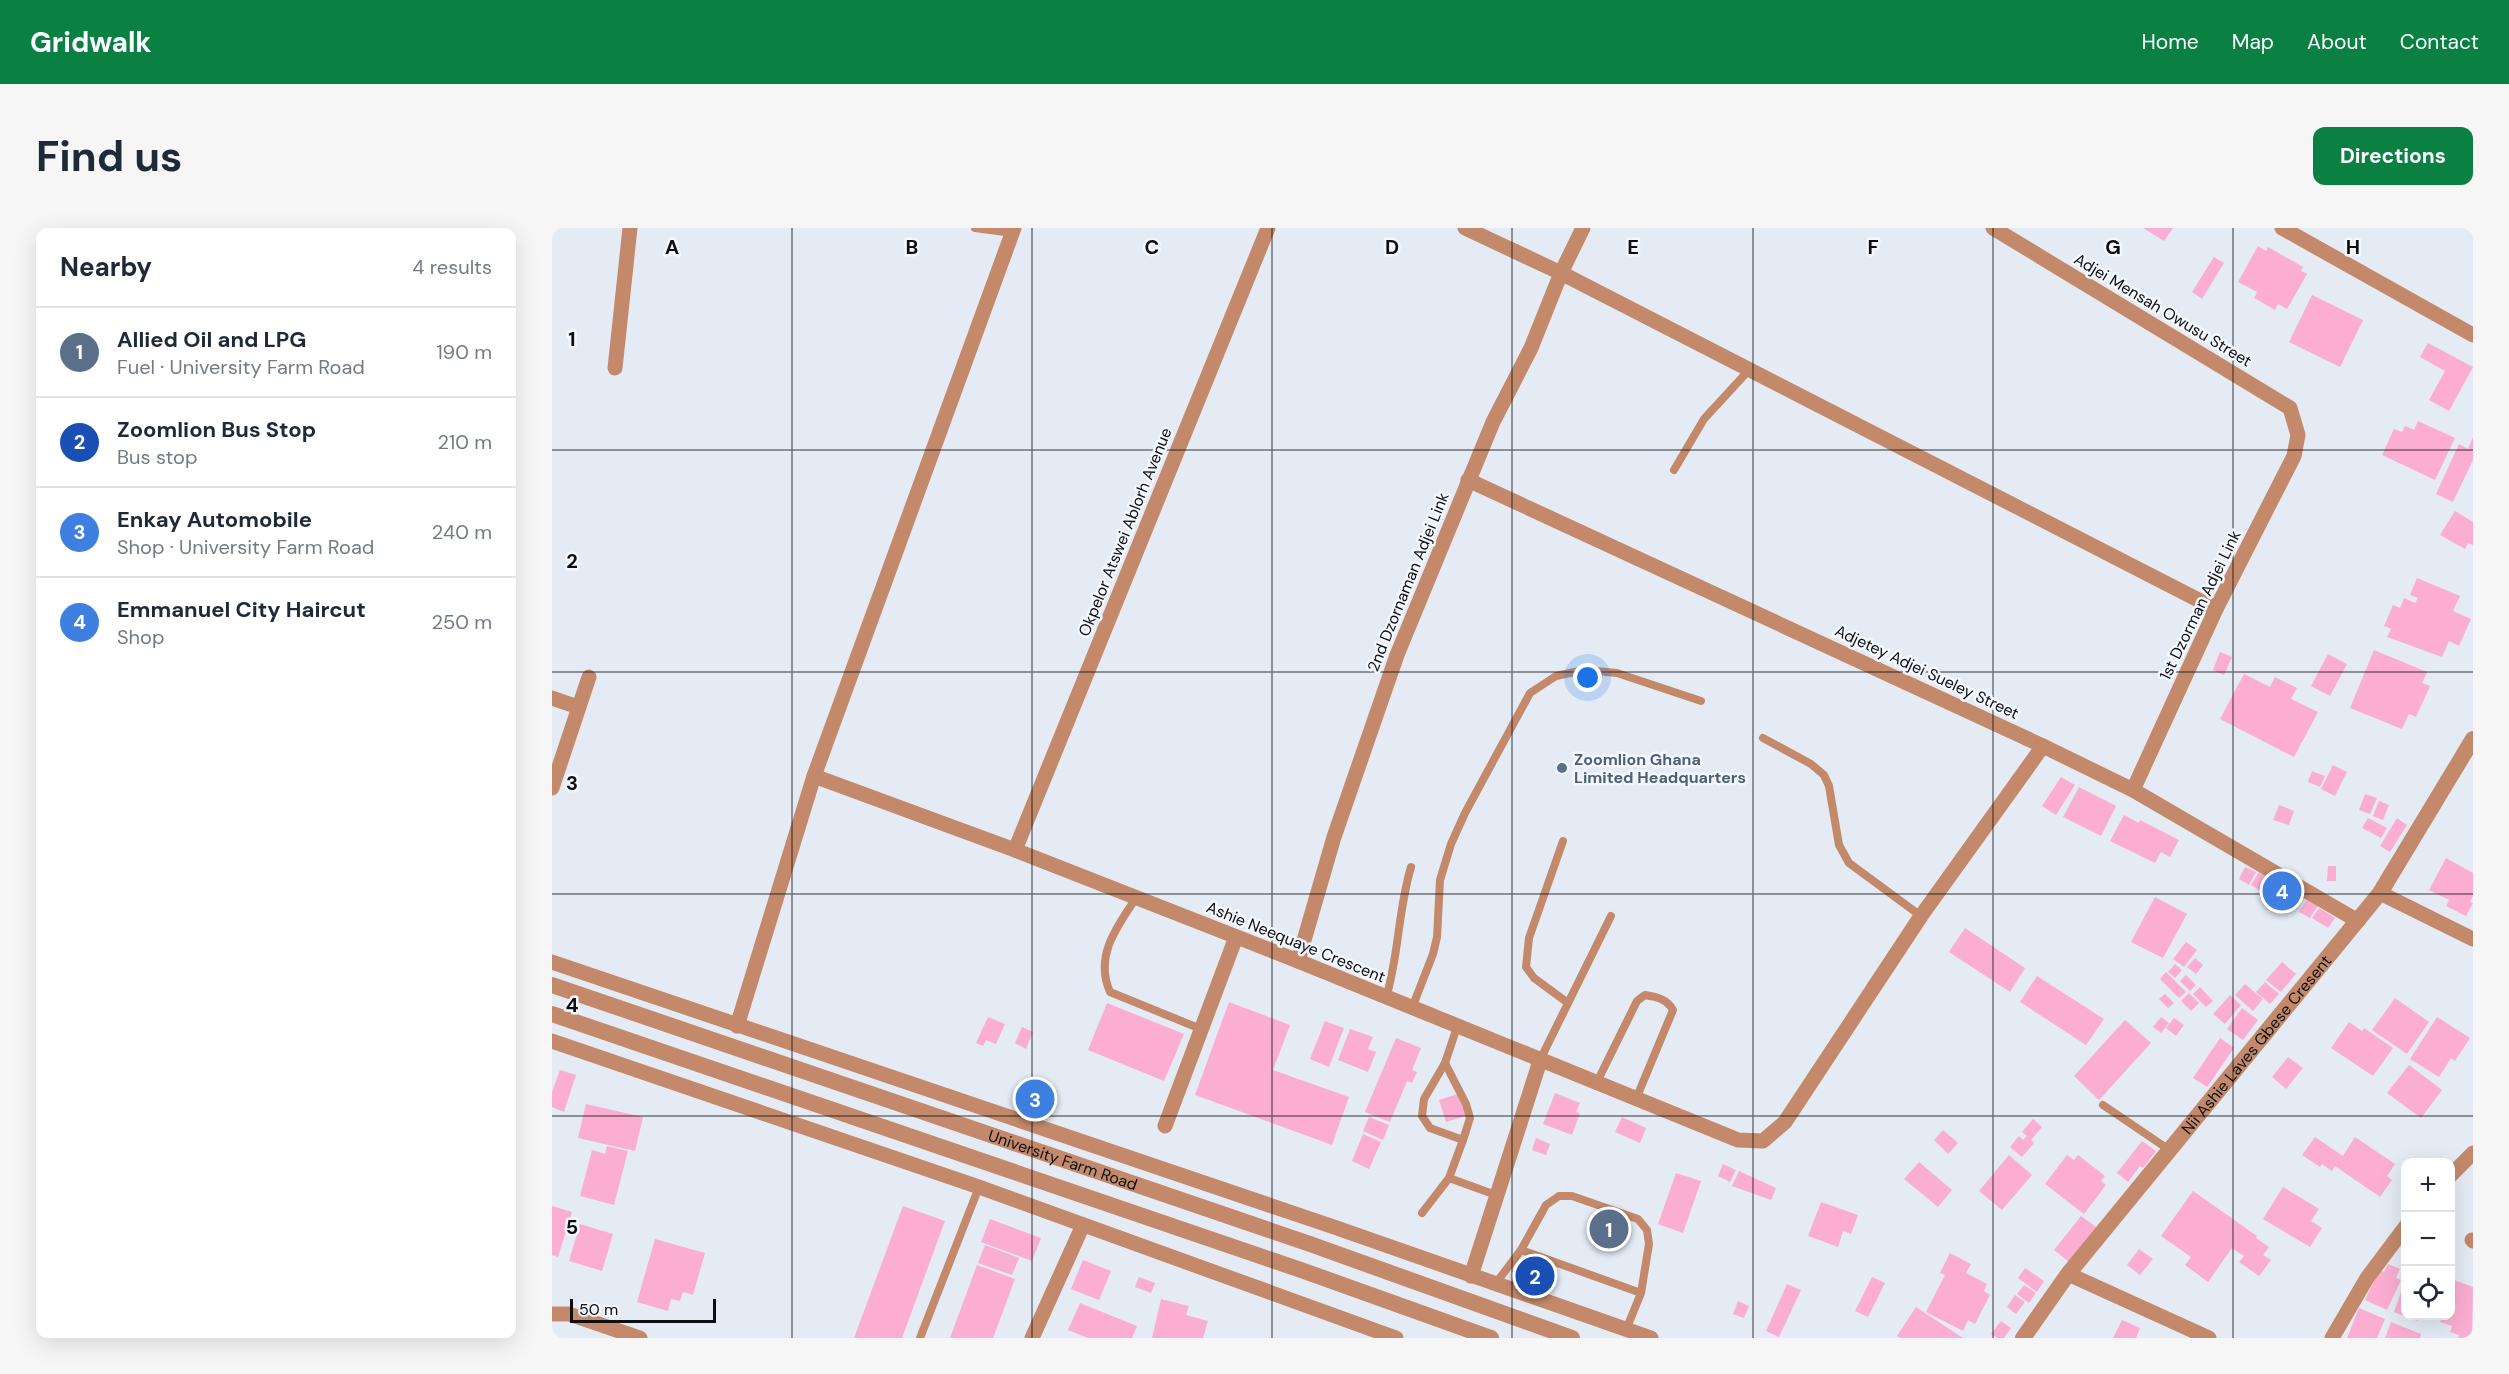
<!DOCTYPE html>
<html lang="en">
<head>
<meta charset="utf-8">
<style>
  :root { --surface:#fff; --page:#f6f6f7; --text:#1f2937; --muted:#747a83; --line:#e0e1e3; --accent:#0b8043 }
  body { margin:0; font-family:"DM Sans",sans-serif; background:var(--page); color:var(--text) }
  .controls { position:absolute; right:18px; bottom:18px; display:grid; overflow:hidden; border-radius:12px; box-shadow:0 6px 24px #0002 }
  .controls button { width:54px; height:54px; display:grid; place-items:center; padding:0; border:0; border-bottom:2px solid var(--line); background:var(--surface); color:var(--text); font:30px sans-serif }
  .scale { position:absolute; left:18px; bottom:15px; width:146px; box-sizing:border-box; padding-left:6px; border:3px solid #0c0e11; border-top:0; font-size:16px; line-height:21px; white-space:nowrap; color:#0c0e11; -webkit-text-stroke:4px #f4f8fe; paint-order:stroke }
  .you { position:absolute; left:1036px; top:450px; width:21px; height:21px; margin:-15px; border:4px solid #fff; border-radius:50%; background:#1a73e8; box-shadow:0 0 0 9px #1a73e833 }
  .badge { display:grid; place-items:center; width:39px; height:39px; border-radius:50%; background:var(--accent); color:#fff; font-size:20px; font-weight:700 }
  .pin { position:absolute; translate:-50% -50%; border:3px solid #fff; box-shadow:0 2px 6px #0006 }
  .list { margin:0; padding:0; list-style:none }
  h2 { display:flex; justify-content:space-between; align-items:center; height:78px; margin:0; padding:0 24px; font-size:26px }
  h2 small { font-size:20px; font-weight:400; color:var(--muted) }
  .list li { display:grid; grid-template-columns:39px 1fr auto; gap:18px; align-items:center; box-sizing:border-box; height:90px; padding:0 24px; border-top:2px solid var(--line) }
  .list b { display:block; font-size:22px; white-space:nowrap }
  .list p { margin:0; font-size:20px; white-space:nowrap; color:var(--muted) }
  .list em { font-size:20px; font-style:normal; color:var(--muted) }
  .icon { flex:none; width:33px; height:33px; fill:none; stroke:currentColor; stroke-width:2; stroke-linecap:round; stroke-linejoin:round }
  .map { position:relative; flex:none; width:1921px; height:1110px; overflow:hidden; border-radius:12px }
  header { display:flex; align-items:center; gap:36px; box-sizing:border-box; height:84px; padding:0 30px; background:var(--accent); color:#fff }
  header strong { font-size:28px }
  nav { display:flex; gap:33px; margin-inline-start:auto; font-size:21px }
  .intro { display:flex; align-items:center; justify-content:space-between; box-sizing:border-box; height:144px; padding:0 36px }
  h1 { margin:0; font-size:42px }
  .button { padding:15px 27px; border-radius:12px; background:var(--accent); color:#fff; font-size:21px; font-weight:700 }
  main { display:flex; gap:36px; padding:0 36px }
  aside { flex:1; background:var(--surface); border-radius:12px; box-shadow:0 6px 24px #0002 }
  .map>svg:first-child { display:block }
  .building { fill:#fbaed2 }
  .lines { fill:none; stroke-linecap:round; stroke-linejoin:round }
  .service { stroke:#c3896a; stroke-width:8 }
  .minor { stroke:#c3896a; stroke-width:15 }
  .tertiary { stroke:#c3896a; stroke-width:16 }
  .grid { fill:none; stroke:#0c0e11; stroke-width:1.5; stroke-opacity:0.55 }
  .service-dot { fill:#5c6f8a; stroke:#f4f8fe; stroke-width:2 }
  .labels { text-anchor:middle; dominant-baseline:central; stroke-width:5; stroke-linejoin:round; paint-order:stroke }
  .street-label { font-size:16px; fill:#0c0e11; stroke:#f4f8fe }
  .service-label { font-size:16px; font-weight:bold; fill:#4e5e75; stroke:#f4f8fe; text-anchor:start }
  .grid-label { font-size:20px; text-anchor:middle; font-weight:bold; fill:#0c0e11; stroke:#f4f8fe; stroke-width:5; stroke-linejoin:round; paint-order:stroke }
</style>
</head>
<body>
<header>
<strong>Gridwalk</strong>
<nav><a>Home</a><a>Map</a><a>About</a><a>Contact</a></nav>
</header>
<div class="intro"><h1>Find us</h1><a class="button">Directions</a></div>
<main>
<aside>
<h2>Nearby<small>4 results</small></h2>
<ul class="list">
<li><span class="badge" style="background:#5c6f8a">1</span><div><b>Allied Oil and LPG</b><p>Fuel · University Farm Road</p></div><em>190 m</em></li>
<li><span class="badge" style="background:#1a4fb4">2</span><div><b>Zoomlion Bus Stop</b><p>Bus stop</p></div><em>210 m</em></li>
<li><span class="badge" style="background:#3f7fe0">3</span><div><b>Enkay Automobile</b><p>Shop · University Farm Road</p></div><em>240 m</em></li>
<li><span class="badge" style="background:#3f7fe0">4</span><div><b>Emmanuel City Haircut</b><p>Shop</p></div><em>250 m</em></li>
</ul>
</aside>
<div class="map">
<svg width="1921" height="1110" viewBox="0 0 1921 1110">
  <rect width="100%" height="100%" fill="#e4ebf5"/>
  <g class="building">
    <polygon points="1591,0 1621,0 1612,13"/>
    <polygon points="1706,18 1714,23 1716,19 1751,39 1749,43 1755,46 1735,81 1726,76 1723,82 1702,70 1705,64 1686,54"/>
    <polygon points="1662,29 1672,35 1650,71 1640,64"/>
    <polygon points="1760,67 1811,92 1788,139 1737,114"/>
    <polygon points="1876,115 1921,139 1897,183 1877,172 1893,143 1868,129"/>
    <polygon points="1866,193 1903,210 1883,252 1830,227 1842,201 1850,204 1853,198 1862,202"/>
    <polygon points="1921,209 1921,232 1901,274 1884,266 1907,216 1916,221"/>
    <polygon points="1903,283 1921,294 1921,317 1916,315 1913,321 1888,307"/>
    <polygon points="1865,350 1908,368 1901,383 1919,391 1907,418 1897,413 1890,429 1835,409 1839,401 1832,398 1841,377 1848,380 1852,370 1863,375 1866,370 1858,367"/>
    <polygon points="1822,422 1875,444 1870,455 1878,458 1864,489 1857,486 1850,501 1798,480"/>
    <polygon points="1668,424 1680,429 1672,447 1661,442"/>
    <polygon points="1776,426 1795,436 1778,468 1759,458"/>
    <polygon points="1692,446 1718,459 1723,449 1745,460 1739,471 1766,484 1742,529 1668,491"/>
    <polygon points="1781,537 1795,544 1783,568 1769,561"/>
    <polygon points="1760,543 1773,548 1768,559 1756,554"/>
    <polygon points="1509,549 1523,557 1504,587 1490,578"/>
    <polygon points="1527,559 1564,578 1549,608 1511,589"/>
    <polygon points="1813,566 1825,570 1818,586 1807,582"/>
    <polygon points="1827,573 1837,577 1831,592 1821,588"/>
    <polygon points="1727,577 1742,583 1737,597 1721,592"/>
    <polygon points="1572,587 1587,595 1588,592 1627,612 1618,629 1609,624 1603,635 1558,613"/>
    <polygon points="1816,590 1835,600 1829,610 1810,600"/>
    <polygon points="1845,590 1855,597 1838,624 1828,618"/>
    <polygon points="1894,630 1921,645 1921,668 1918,674 1921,675 1914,688 1894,678 1897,672 1877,662"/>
    <polygon points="1776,638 1784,638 1784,653 1775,653"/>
    <polygon points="1693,639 1704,644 1697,657 1687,651"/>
    <polygon points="1707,644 1740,662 1732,676 1699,657"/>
    <polygon points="1742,663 1752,669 1745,681 1735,676"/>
    <polygon points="1603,669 1635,686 1611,730 1579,714"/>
    <polygon points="1755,672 1766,678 1758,690 1747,684"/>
    <polygon points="1767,680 1783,690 1776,700 1760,690"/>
    <polygon points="1413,700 1473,740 1458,764 1397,724"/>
    <polygon points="1634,714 1645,722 1632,739 1621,731"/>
    <polygon points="1643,730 1651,737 1644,746 1635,739"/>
    <polygon points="1730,734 1744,746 1729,764 1714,752"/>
    <polygon points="1623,736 1630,742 1623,750 1616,744"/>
    <polygon points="1614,744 1634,764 1627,770 1608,751"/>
    <polygon points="1634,747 1644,757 1638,763 1628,753"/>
    <polygon points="1485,748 1552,791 1534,817 1468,774"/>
    <polygon points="1713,754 1727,766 1718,776 1704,764"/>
    <polygon points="1693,756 1711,771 1701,783 1683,767"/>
    <polygon points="1648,759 1661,773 1654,779 1641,766"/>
    <polygon points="1637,765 1647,775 1639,783 1629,773"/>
    <polygon points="1613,766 1622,775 1616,780 1607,771"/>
    <polygon points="1678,767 1689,777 1673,796 1661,786"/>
    <polygon points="1843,770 1877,794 1855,826 1820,802"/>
    <polygon points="677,774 738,797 721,842 797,869 780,917 643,867"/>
    <polygon points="555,775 632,806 612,853 536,822"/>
    <polygon points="1690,780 1706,792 1691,812 1675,801"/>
    <polygon points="436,789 453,796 444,816 434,812 431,818 424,815"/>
    <polygon points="1609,789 1617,795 1609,805 1601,799"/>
    <polygon points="1885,789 1918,810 1903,833 1899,830 1887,849 1858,831"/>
    <polygon points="1622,790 1632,797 1624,808 1614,800"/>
    <polygon points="1573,792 1599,815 1547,872 1522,848"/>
    <polygon points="773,793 792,800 777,839 758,831"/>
    <polygon points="1797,794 1810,803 1812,800 1841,820 1821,848 1779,820"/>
    <polygon points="470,799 481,804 474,821 463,815"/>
    <polygon points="798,801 821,809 816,821 824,824 816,844 786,832"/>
    <polygon points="844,810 869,820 860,842 865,844 860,855 855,853 838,894 813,884"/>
    <polygon points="1668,810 1682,820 1655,859 1641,850"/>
    <polygon points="1736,829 1751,840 1734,861 1720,849"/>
    <polygon points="1857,837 1890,862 1869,890 1835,865"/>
    <polygon points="8,842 24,847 12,884 0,879 0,864"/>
    <polygon points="1003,865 1028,875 1024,884 1028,885 1020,907 991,896"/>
    <polygon points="906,866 914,888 894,894 887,872"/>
    <polygon points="34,876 91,889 83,923 26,910"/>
    <polygon points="817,889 837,897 831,912 811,903"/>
    <polygon points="1070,889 1094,900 1088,915 1063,904"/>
    <polygon points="1481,891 1490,899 1479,912 1482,915 1470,929 1458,919 1467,908 1471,912 1475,908 1470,904"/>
    <polygon points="1391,902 1406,915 1396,926 1382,912"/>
    <polygon points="811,906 829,914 817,941 800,933"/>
    <polygon points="1763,909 1791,928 1803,909 1843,936 1835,948 1840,952 1828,969 1783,938 1780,943 1770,936 1768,939 1750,927"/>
    <polygon points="984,910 998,916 994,927 980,922"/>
    <polygon points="1590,913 1604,923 1591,940 1588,938 1576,954 1565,945"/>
    <polygon points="55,918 76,923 62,977 28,968 40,922 53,926"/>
    <polygon points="1457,927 1480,947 1450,982 1427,963"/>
    <polygon points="1515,927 1522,932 1526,927 1553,948 1549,953 1554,957 1532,986 1493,956"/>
    <polygon points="1367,934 1400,962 1386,979 1352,951"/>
    <polygon points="1171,936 1184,942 1178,954 1166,948"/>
    <polygon points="1187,943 1224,960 1219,972 1180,958"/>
    <polygon points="1124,945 1149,953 1131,1005 1106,996"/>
    <polygon points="1731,959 1767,981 1759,993 1770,1000 1758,1019 1711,991"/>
    <polygon points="1641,963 1705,1008 1704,1010 1717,1019 1711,1027 1719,1032 1707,1048 1687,1034 1692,1028 1680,1020 1656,1054 1633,1037 1639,1029 1609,1008"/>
    <polygon points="1269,974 1306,987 1299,1006 1291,1003 1286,1019 1256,1008"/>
    <polygon points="0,978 20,984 6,1029 0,1027"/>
    <polygon points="351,978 393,993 350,1110 302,1110"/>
    <polygon points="1529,988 1544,999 1517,1034 1502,1022"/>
    <polygon points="438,991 489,1010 480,1033 429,1014"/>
    <polygon points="28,996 61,1006 50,1043 17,1033"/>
    <polygon points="103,1011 153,1025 141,1067 131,1064 128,1073 119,1071 116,1083 85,1074"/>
    <polygon points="433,1017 467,1030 460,1047 426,1035"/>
    <polygon points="1587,1021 1601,1031 1588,1047 1575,1037"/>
    <polygon points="1398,1025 1419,1036 1414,1045 1435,1056 1432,1063 1438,1067 1423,1096 1416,1092 1411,1103 1374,1084 1393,1047 1388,1045"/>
    <polygon points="531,1032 559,1043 547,1072 519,1061"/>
    <polygon points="1836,1036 1848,1041 1844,1050 1849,1052 1835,1082 1813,1072 1827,1042 1832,1044"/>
    <polygon points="425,1037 463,1051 441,1110 398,1110"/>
    <polygon points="1473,1040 1492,1053 1485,1064 1466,1050"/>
    <polygon points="587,1049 603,1055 599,1065 583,1059"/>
    <polygon points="1320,1049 1333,1055 1316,1089 1303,1083"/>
    <polygon points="1853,1052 1854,1088 1867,1088 1865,1093 1842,1084"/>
    <polygon points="1902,1052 1921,1059 1920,1110 1906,1110 1907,1107 1898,1104 1900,1098 1888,1094 1890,1088 1899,1088 1899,1062"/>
    <polygon points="1235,1056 1249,1062 1227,1109 1214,1103"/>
    <polygon points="1472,1057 1484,1065 1477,1075 1465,1066"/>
    <polygon points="1463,1067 1473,1074 1464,1086 1455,1079"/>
    <polygon points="609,1071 637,1078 634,1087 656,1093 651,1110 600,1110"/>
    <polygon points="1186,1073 1197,1078 1192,1090 1181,1086"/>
    <polygon points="528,1075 585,1098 580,1110 536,1110 516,1102"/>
    <polygon points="1364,1079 1411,1110 1349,1110 1345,1108"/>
    <polygon points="1807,1080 1833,1091 1825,1110 1795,1110"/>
    <polygon points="1570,1092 1588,1100 1584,1110 1561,1110"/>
    <polygon points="1449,1093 1459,1100 1452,1110 1445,1110 1439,1106"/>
    <polygon points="1839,1094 1869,1106 1868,1110 1833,1110"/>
  </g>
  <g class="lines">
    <g class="service">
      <polyline points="423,0 461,5"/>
      <polyline points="1122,242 1152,191 1197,142"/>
      <polyline points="1211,510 1259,536 1272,547 1277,558 1287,617 1297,635 1369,688"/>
      <polyline points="1011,613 977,710 974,739 982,750 1016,775"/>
      <path d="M584,670C565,699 542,728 558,764L649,801"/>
      <path d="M834,770C847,727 846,682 859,639"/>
      <polyline points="860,780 881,726 885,709 888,652 899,616 913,585 978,465 1004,448 1032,442 1065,445 1149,473"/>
      <polyline points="988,832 1059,688"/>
      <polyline points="893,835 914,876 918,890 911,912"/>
      <path d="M1044,856L1085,773L1093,767C1105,769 1115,771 1121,782L1084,871"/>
      <polyline points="1551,877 1616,921"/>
      <polyline points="897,950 944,967"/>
      <polyline points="870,985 897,950 911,912 878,900 870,888 872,871 893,835 905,799"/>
      <polyline points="969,1022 1089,1065"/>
      <polyline points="944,1055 969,1022 994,977 1007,968 1020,968 1086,991 1095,1002 1097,1016 1089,1065 1074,1102"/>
      <polyline points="368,1110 427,959"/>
    </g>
    <g class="minor">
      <polyline points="913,0 1009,45 1664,381"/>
      <polyline points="1441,0 1738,180 1746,207 1742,228 1664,381 1581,562"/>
      <polyline points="1730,0 1921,107"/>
      <polyline points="63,140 78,0"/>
      <polyline points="916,252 1491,518 1581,562 1806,693"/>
      <polyline points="0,470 26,479"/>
      <polyline points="262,548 463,622 746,733 1186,912 1211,913 1233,894 1369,688 1491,518"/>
      <polyline points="0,560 37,449"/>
      <polyline points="463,622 716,0"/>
      <polyline points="1828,665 1921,711"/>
      <polyline points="746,733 782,609 845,427 941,194 979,120 1009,45 1031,0"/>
      <polyline points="0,734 782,999 1099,1110"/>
      <polyline points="185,798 262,548 462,0"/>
      <polyline points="0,813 427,959 844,1110"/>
      <polyline points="613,898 684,709"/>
      <polyline points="1898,948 1921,925"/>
      <polyline points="1920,1012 1921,1013"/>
      <polyline points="1516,1046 1657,1110"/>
      <polyline points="919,1048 988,833"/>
      <polyline points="0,1086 17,1086 88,1110"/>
      <polyline points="480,1110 531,997"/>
      <polyline points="1780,1110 1815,1050 1854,998"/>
    </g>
    <g class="tertiary">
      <path id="s1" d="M0,757L758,1016L1020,1110"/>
      <polyline points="0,786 749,1042 939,1110"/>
      <path id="s2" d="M1471,1110L1516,1046L1828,665L1921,511"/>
    </g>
  </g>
  <path class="grid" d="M240,0V1110M480,0V1110M720,0V1110M960,0V1110M1201,0V1110M1441,0V1110M1681,0V1110M0,222H1921M0,444H1921M0,666H1921M0,888H1921"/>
  <circle class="service-dot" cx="1010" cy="540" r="6"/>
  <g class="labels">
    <g class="street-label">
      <text transform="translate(1611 82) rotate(31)">Adjei Mensah Owusu Street</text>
      <text transform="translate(573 304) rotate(-68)">Okpelor Atswei Ablorh Avenue</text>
      <text transform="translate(856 354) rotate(-68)">2nd Dzornaman Adjei Link</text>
      <text transform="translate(1648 377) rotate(-64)">1st Dzorman Adjei Link</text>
      <text transform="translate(1375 444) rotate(25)">Adjetey Adjei Sueley Street</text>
      <text transform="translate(744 714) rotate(22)">Ashie Neequaye Crescent</text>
      <text stroke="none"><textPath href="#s2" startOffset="375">Nii Ashie Laves Gbese Cresent</textPath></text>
      <text stroke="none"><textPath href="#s1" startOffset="540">University Farm Road</textPath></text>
    </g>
    <g class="service-label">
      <text x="1022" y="531">Zoomlion Ghana<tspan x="1022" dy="18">Limited Headquarters</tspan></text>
    </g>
  </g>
  <g class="grid-label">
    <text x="120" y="26">A</text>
    <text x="360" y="26">B</text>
    <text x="600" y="26">C</text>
    <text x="840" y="26">D</text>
    <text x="1081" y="26">E</text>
    <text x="1321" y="26">F</text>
    <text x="1561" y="26">G</text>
    <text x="1801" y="26">H</text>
    <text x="20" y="118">1</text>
    <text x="20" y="340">2</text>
    <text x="20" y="562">3</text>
    <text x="20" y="784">4</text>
    <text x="20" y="1006">5</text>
  </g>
</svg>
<div class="controls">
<button>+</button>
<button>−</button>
<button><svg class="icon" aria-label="locate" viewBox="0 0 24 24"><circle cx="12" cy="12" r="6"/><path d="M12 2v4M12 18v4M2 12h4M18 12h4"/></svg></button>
</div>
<div class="scale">50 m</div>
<div class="you"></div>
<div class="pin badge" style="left:1057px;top:1001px;background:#5c6f8a">1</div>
<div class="pin badge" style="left:983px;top:1048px;background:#1a4fb4">2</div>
<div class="pin badge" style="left:483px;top:871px;background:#3f7fe0">3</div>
<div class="pin badge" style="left:1730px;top:663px;background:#3f7fe0">4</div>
</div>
</main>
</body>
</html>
